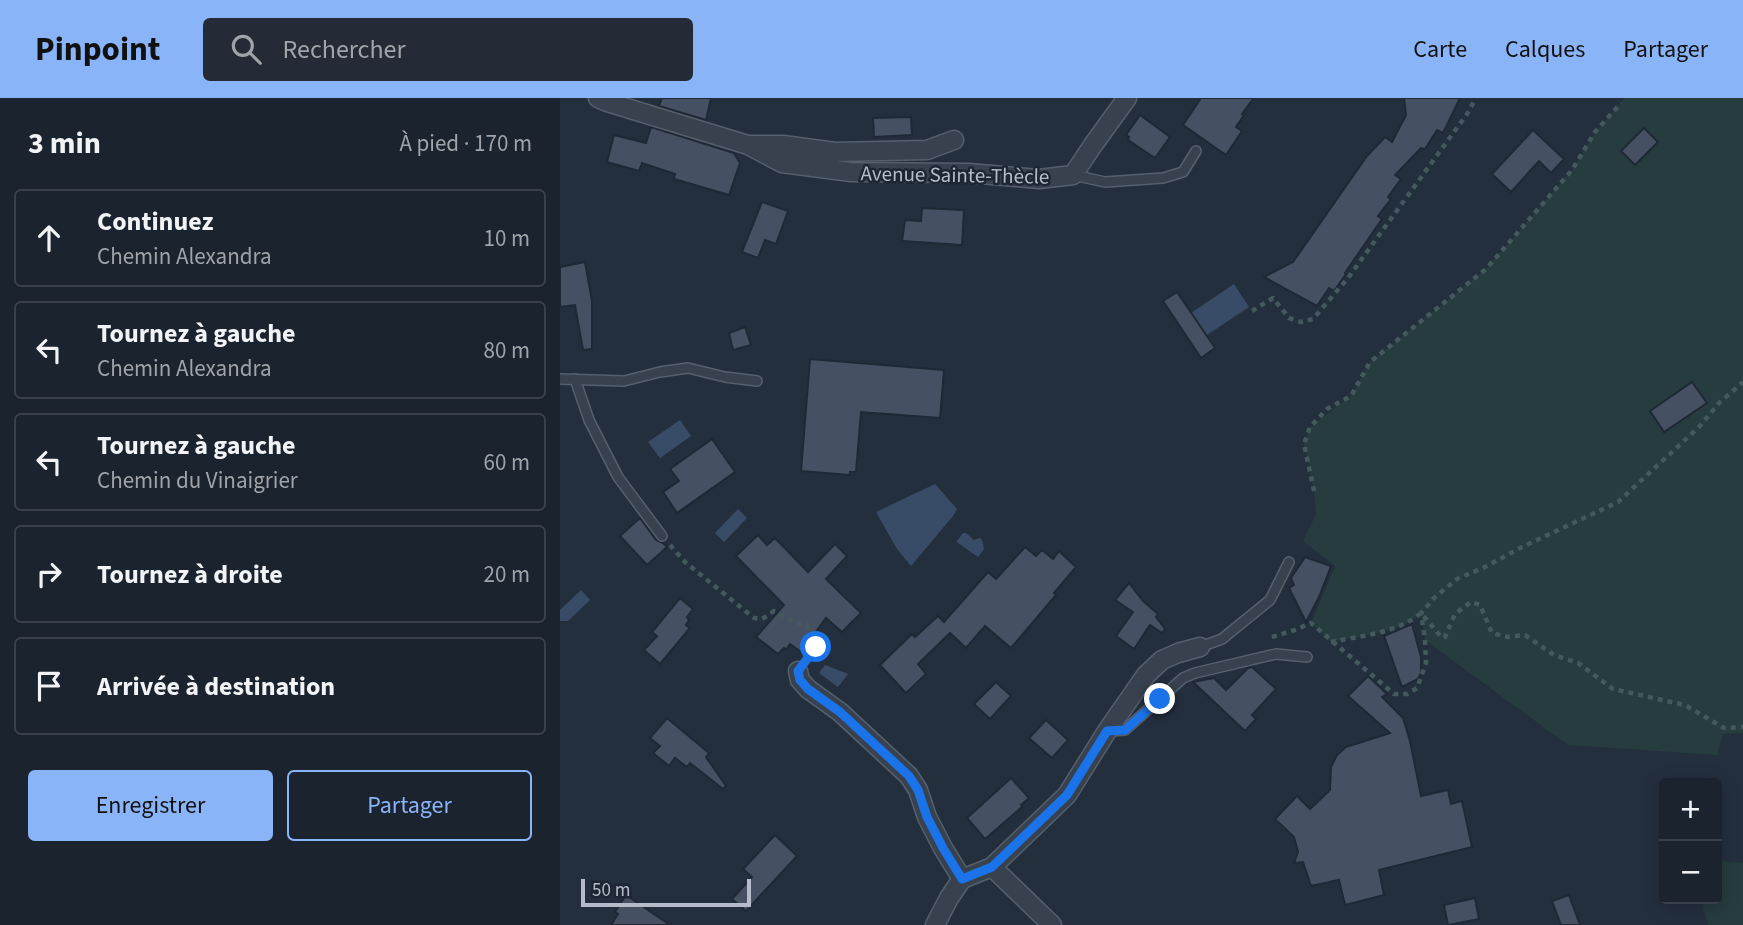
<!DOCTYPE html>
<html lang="fr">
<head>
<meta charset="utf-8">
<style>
  :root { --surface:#1b232e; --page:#242b36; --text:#f1f3f6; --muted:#a0a4aa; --line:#39404a; --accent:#8ab4f8 }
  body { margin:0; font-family:"Source Sans 3",sans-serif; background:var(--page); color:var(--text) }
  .controls { position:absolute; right:21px; bottom:21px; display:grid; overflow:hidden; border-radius:7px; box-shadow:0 4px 18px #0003 }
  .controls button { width:63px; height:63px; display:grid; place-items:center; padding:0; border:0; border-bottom:2px solid var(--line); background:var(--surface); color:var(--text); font:35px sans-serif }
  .scale { position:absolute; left:21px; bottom:18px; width:170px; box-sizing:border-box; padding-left:7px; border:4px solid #b4bcc9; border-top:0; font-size:19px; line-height:24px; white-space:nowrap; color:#b4bcc9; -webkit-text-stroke:5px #1d2633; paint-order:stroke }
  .stop { position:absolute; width:21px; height:21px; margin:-16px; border:5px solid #1a73e8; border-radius:50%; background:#fff }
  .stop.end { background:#1a73e8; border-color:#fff; box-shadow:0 2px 7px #0008 }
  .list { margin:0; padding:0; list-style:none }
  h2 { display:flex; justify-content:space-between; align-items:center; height:91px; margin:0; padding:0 28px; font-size:30px }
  h2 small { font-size:23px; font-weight:400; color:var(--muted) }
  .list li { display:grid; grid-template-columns:46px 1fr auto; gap:21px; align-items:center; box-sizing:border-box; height:98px; margin:0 14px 14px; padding:0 14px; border:2px solid var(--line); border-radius:7px }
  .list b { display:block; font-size:26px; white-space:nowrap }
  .list p { margin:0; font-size:23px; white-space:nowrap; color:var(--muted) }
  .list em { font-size:23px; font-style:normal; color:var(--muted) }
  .actions { display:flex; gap:14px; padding:21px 28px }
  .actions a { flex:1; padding:16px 0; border:2px solid var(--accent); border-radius:7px; text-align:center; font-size:24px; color:var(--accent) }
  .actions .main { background:var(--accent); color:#111 }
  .icon { flex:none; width:38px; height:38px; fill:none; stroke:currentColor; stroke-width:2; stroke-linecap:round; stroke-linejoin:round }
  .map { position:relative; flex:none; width:1183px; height:827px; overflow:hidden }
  header { display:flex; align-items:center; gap:42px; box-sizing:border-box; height:98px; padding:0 35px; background:var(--accent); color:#111 }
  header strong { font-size:33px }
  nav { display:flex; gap:38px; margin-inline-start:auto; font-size:24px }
  .search { width:490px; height:63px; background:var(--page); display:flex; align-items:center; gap:18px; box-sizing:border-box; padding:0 24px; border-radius:7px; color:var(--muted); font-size:26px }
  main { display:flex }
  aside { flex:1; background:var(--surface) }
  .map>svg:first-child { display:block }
  .green { fill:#263c3f }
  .water { fill:#394c67 }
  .building { fill:#455162; stroke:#1f2835; stroke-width:2 }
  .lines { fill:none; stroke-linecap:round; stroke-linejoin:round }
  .service-casing { stroke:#565f6c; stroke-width:12 }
  .minor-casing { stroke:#565f6c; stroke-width:21 }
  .path { stroke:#44595c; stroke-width:4.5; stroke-dasharray:5 5; stroke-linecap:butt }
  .service { stroke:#38414e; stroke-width:9 }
  .minor { stroke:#38414e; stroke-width:18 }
  .route { stroke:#1a73e8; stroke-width:9 }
  .labels { text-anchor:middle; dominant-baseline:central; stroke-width:5; stroke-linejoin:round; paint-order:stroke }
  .street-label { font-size:21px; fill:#b4bcc9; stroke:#1d2633 }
</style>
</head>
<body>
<header>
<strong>Pinpoint</strong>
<div class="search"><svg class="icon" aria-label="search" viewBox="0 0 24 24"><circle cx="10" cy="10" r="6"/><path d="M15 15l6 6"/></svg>Rechercher</div>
<nav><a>Carte</a><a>Calques</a><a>Partager</a></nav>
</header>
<main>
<aside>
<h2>3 min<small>À pied · 170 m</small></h2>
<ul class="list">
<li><svg class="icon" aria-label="ahead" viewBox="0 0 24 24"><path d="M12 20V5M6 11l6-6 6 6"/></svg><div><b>Continuez</b><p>Chemin Alexandra</p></div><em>10 m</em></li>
<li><svg class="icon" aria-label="left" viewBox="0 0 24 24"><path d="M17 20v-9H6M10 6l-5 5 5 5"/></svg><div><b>Tournez à gauche</b><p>Chemin Alexandra</p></div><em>80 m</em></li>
<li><svg class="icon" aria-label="left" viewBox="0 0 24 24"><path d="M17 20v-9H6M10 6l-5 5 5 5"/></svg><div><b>Tournez à gauche</b><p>Chemin du Vinaigrier</p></div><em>60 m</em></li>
<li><svg class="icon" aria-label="right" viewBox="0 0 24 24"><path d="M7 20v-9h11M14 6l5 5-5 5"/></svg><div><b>Tournez à droite</b></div><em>20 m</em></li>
<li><svg class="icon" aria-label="arrive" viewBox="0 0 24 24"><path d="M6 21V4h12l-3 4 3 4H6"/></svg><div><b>Arrivée à destination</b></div></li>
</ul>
<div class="actions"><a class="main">Enregistrer</a><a>Partager</a></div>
</aside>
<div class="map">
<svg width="1183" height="827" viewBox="0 0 1183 827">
  <rect width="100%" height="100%" fill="#242f3e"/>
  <g class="green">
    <path d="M1065,0H1183V635L1163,636L1157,657L1008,647L865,542L861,516C837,535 800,538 771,544L751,525L775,468L743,443L756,416L754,393L744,346L750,329L791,298L810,264L926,171L1012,72L1035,34Z"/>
    <polygon points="1157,763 1183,765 1183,827 1149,827 1143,811 1144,801 1157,801"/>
  </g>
  <g class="water">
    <polygon points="674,186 689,209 647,237 631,215"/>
    <polygon points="120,322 131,338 100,360 88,344"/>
    <polygon points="375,386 397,411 393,418 351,468 337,451 316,414"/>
    <polygon points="178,411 187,420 164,444 155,435"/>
    <polygon points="403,435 406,435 414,442 420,440 422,442 424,451 418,459 398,445 397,443"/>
    <polygon points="21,492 30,502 8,523 0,523 0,512"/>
    <polygon points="265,567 288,576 278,589 259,575"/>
  </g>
  <g class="building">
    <polygon points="102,0 151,0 146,22 99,8"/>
    <polygon points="641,0 694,0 682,16 684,17 676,29 682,33 666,57 623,27"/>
    <polygon points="844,0 900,0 883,35 877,32 865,51 861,50 835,77 841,81 828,99 831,101 818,118 822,121 785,175 786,176 774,193 769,190 757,208 704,179 733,164 807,58 825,39 832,44 846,17"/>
    <polygon points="580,17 610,39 595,60 568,42 569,39 566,37"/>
    <polygon points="351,19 352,37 314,39 313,20"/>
    <polygon points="91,29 174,55 180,65 169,97 114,81 115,76 82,65 79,73 47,64 54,37 86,45"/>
    <polygon points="1084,30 1098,44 1075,67 1061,53"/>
    <polygon points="973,32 1004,61 991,75 979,63 951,94 932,76"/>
    <polygon points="202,104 228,113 216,146 205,142 198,160 182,154"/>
    <polygon points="362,110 404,112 402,147 342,143 345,122 361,123"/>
    <polygon points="25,164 32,203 32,251 23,252 15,207 0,209 0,169"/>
    <polygon points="617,194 655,250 641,260 603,203"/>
    <polygon points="185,229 191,247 173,252 169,235"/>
    <polygon points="250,261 384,272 380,320 301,314 296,374 290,374 290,377 241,373"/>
    <polygon points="1132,284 1147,305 1104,334 1090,313"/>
    <polygon points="152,341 175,374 117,415 103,394 119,383 110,371"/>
    <polygon points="80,420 96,442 103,445 107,449 87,467 60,438"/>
    <polygon points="198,437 207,447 215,440 248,474 275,446 287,458 266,481 301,515 282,534 266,520 241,554 230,546 226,552 224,550 218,556 196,539 224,507 176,458"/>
    <polygon points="465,449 476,458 482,452 493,461 499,453 516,469 494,495 496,497 451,550 425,528 406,550 390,535 358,566 366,576 346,595 320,567 352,536 355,539 378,518 384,524 428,474 436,481"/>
    <polygon points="745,459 771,468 759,499 746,524 729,490 734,487 731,480"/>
    <polygon points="569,485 583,503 598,516 596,519 605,531 602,535 590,527 574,551 556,538 573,514 555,502"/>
    <polygon points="120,500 133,511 127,519 129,522 126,527 130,530 100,566 84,552 97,538 92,534"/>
    <polygon points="852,526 861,559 861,575 858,581 842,589 824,538"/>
    <polygon points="692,569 716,591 692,617 696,621 685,633 633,584 654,580 666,592 688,570"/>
    <polygon points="808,578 827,596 822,599 843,620 850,643 861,698 888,692 891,706 902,703 912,749 819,772 824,797 785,807 779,782 751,788 743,764 734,765 738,754 734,739 715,721 737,698 750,711 770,692 771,669 777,657 786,649 830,635 788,598"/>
    <polygon points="436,584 451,598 430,621 414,606"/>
    <polygon points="107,620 149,655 146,659 166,688 163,691 130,665 127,669 115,660 109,668 93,655 100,648 90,640"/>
    <polygon points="486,622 508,642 492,660 469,640"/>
    <polygon points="451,680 469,700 461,707 462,709 425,741 407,720"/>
    <polygon points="215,737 237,758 186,813 172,801 192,779 183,771"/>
    <polygon points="66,797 110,827 51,827 58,816 55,814"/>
    <polygon points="1009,797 1020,827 1001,827 992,803"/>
    <polygon points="915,800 919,821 888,827 884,807"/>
  </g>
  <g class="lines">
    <defs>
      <g id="service">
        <polyline points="513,77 545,84 603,80 623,74 636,53"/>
        <polyline points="0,281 64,283 100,274 128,270 165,279 197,283"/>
        <polyline points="15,281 29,322 58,379 102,438"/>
        <polyline points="640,549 662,541 710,502 729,464"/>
        <polyline points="549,633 565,632 623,580 635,575 716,556 747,559"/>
      </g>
      <g id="minor">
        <polyline points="38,0 47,4 188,47 222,65 291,74 409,75 479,81 513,77 533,47 567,0"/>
        <polyline points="191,47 223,47 275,54 367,52 394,42"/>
        <polyline points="238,573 240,582 248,591 280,614 349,678 358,692 367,719 383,750 402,781"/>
        <polyline points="432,769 492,827"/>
        <polyline points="375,827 389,800 402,781 432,769 507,697 547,633 586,577 602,562 618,555 640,549"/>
      </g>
    </defs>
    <use href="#service" class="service-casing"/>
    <use href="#minor" class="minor-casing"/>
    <g class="path">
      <polyline points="692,213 713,200 729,220 741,224 753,221 788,180 907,16 916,0"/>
      <polyline points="754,393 744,346 750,329 767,311 791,298 810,264 926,171 1012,72 1035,34 1061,5"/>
      <path d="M110,447L125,464L194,520L202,521L214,513L236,525L247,527C257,541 259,545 248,560"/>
      <polyline points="712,539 735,532 751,525 834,596 847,596 857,590 866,565 865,542 861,515 874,500 897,481 927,468 960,450 1058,404 1139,329 1159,305 1183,284"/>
      <path d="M771,544C800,538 838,535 861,515L882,540L885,539L895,516L911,504L920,507L932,535L948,539L965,537L994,557L1018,565L1053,591L1125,607L1164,630L1183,629"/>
    </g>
    <use href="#service" class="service"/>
    <use href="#minor" class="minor"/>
  </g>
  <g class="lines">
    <polyline class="route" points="256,549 238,573 240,582 248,591 280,614 349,678 358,692 367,719 383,750 402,781 432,769 507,697 547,633 565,632 600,601"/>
  </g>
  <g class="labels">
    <g class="street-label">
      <text transform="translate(395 77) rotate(1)">Avenue Sainte-Thècle</text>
    </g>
  </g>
</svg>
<div class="controls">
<button>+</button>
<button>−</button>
</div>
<div class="scale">50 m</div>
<div class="stop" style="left:256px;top:549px"></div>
<div class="stop end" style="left:600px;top:601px"></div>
</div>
</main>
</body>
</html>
